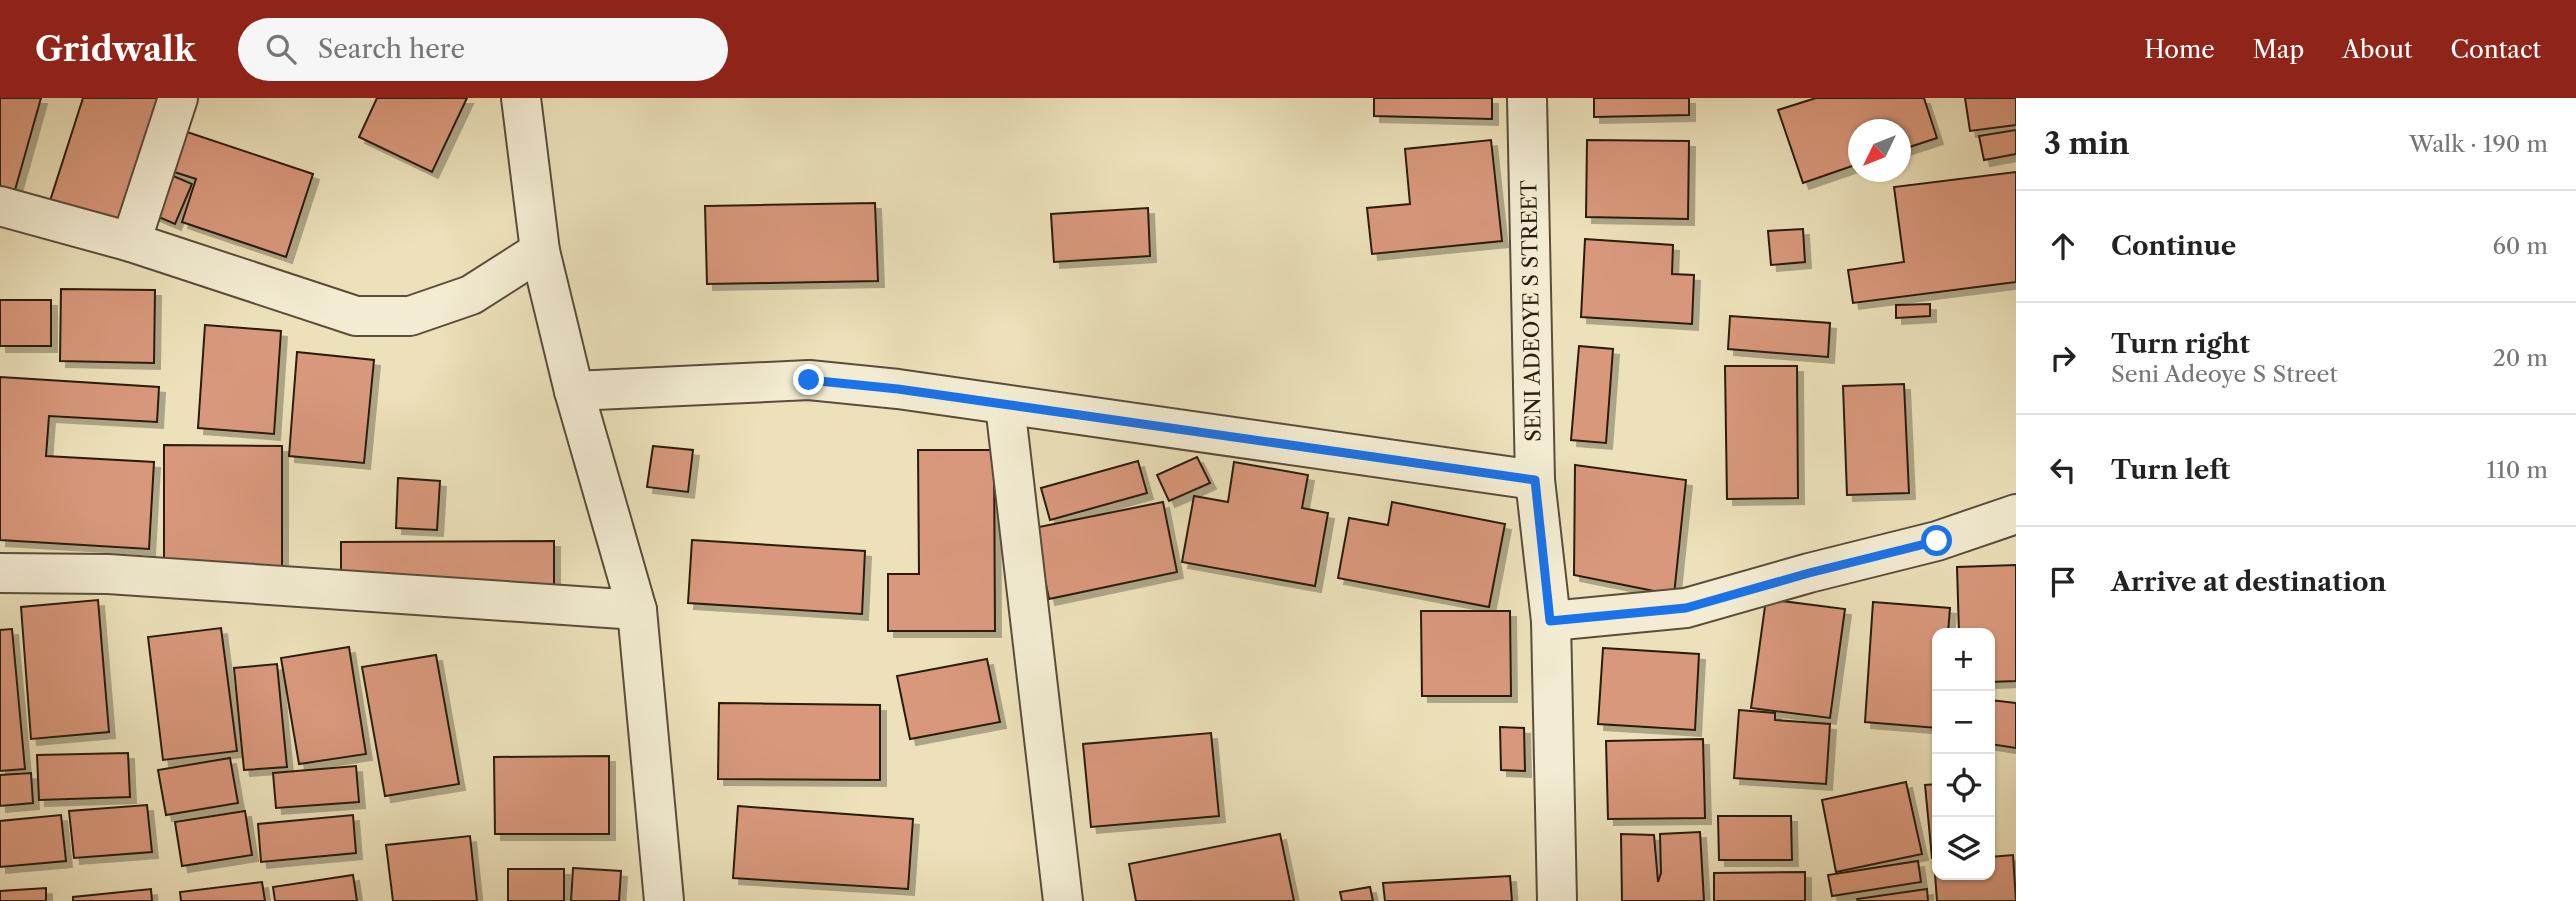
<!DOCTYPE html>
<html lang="en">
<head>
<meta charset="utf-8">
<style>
  :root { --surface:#fff; --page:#f6f6f6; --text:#222; --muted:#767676; --line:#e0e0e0; --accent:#8f2418 }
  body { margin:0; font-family:"Libre Caslon Text",serif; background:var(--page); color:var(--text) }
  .controls { position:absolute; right:21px; bottom:21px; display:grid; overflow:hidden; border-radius:14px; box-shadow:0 2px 5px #0004 }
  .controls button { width:63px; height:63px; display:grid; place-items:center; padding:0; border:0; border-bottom:2px solid var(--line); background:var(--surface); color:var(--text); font:35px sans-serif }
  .compass { position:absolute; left:1848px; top:21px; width:63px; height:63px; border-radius:50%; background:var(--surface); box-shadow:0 2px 5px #0004; rotate:227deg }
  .stop { position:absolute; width:21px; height:21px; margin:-16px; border:5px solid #1a73e8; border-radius:50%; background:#fff }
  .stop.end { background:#1a73e8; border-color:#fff; box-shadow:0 2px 7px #0008 }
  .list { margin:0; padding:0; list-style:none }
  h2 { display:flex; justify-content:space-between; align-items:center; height:91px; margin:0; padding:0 28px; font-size:30px }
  h2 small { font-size:23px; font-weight:400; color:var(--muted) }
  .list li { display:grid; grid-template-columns:46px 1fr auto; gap:21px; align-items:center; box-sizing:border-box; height:112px; padding:0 28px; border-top:2px solid var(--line) }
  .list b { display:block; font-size:26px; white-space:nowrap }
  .list p { margin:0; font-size:23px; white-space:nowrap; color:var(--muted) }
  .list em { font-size:23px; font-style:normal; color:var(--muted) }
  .icon { flex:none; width:38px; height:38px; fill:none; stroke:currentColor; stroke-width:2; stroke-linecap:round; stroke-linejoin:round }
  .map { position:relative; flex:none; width:2016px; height:803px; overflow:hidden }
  header { display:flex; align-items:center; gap:42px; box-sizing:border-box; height:98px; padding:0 35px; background:var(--accent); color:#fff }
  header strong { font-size:33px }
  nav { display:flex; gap:38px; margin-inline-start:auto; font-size:24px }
  .search { width:490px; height:63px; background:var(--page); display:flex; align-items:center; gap:18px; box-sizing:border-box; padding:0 24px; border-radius:38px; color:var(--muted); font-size:26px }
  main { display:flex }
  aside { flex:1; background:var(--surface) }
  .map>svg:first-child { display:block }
  .building { fill:#d9987b; stroke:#2a1c0f; stroke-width:2; filter:url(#shadow) }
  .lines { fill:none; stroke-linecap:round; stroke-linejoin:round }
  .minor-casing { stroke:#5a4d3a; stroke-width:42 }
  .minor { stroke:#f3ecd2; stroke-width:38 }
  .route { stroke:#1a73e8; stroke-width:9 }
  .labels { text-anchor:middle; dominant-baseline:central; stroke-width:7; stroke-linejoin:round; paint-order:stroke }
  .street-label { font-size:21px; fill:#2a1c0f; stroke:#f3ecd2 }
</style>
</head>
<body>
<header>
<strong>Gridwalk</strong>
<div class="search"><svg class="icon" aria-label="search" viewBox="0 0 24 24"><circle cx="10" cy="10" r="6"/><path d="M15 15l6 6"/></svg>Search here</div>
<nav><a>Home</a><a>Map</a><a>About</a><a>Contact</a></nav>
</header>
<main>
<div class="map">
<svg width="2016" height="803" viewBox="0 0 2016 803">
  <defs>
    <filter id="shadow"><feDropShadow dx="6" dy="6" stdDeviation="0" flood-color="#0004"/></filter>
  </defs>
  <rect width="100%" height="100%" fill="#ece1ba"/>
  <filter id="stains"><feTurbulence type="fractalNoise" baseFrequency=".00286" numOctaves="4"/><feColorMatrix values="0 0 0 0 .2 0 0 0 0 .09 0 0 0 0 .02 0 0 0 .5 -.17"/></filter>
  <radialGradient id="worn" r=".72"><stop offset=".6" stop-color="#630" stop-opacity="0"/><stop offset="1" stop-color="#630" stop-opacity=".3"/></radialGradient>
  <g class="building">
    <polygon points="0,0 41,0 15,92 0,88"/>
    <polygon points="83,0 162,0 119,127 50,103"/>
    <polygon points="377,0 467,0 432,74 359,39"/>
    <polygon points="1374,0 1492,0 1492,21 1374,18"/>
    <polygon points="1594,0 1689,0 1689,17 1594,19"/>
    <polygon points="1816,0 1924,0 1937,40 1900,52 1900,32 1858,32 1858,66 1803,85 1778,12"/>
    <polygon points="1965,0 2016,0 2016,27 1970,33"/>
    <polygon points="181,32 313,76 286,159 182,124 196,81 168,72"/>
    <polygon points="2016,32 2016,56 1984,62 1979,38"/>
    <polygon points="1491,42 1502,143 1372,156 1367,110 1410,106 1405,51"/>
    <polygon points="1587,42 1689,43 1688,121 1586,119"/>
    <polygon points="164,74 192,86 175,126 147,114"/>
    <polygon points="2016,74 2016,184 1853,205 1848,172 1904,164 1894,89"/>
    <polygon points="875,105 878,183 707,186 705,108"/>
    <polygon points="1148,110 1150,158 1054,164 1051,116"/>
    <polygon points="1803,131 1805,164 1771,167 1768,133"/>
    <polygon points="1585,141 1673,147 1672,176 1694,177 1692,226 1581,219"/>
    <polygon points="61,191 155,192 154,265 60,263"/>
    <rect x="0" y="202" width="51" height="46"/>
    <polygon points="1930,206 1930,218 1896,220 1896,207"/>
    <polygon points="1730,218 1830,225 1828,259 1728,251"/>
    <polygon points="205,227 281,233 274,336 198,330"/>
    <polygon points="1579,248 1613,251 1606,345 1571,342"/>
    <polygon points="297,254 374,262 364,365 289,358"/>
    <polygon points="1725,268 1797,268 1798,400 1727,401"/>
    <polygon points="0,279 159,289 157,324 49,318 46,358 154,364 149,451 0,442"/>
    <polygon points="1904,286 1909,395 1847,397 1843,288"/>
    <polygon points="164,347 282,348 282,477 164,476"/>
    <polygon points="653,348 693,352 688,394 647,389"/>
    <polygon points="918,352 994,352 995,533 888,533 888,476 919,476"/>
    <polygon points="1197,359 1210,385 1169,403 1157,377"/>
    <polygon points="1138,363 1147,395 1050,422 1041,390"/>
    <polygon points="1234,364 1308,377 1302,410 1328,415 1315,488 1182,464 1194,398 1228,404"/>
    <polygon points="1575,367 1686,382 1674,497 1574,477"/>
    <polygon points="398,380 440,383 437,432 396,430"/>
    <polygon points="1163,404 1177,474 1049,501 1034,430"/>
    <polygon points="1392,404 1505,426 1489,509 1338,480 1349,420 1388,427"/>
    <polygon points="692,442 865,453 862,516 688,505"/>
    <polygon points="554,443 554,488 341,489 341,444"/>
    <polygon points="2016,467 2016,583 1990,584 1990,535 1959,535 1957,469"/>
    <polygon points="1766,501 1845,511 1830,620 1751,610"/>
    <polygon points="98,502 109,634 31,641 21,509"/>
    <polygon points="1873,504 1950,510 1948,535 1937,535 1937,630 1865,624"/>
    <polygon points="1421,513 1510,513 1511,598 1422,598"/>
    <polygon points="221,530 237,653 163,662 148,539"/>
    <polygon points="12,531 25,671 0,673 0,532"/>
    <polygon points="349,549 366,656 299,666 281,560"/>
    <polygon points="1603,550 1699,556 1695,632 1598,626"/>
    <polygon points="436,557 459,686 385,698 362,569"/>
    <polygon points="987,561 1000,624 910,641 897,578"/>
    <polygon points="277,566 287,669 244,672 234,570"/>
    <polygon points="1990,602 2016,605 2016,650 1990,646"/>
    <polygon points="719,605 880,607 880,682 718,681"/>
    <polygon points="1739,612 1775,615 1775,622 1830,626 1826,686 1734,680"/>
    <polygon points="1500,629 1524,630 1525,673 1501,672"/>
    <polygon points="1211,635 1219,718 1091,729 1083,646"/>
    <polygon points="1703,641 1705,720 1608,721 1606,643"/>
    <polygon points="128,655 130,699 39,702 37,657"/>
    <polygon points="609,658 609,736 495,736 494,659"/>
    <polygon points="230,660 238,705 166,717 158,672"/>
    <polygon points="356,668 359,704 276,710 273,675"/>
    <polygon points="31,675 33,705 0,708 0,677"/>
    <polygon points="1906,684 1922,756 1836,774 1822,702"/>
    <polygon points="1937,686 1937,760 1932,760 1925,687"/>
    <polygon points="147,707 152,754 74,760 69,713"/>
    <polygon points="738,708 913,721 908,791 733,780"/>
    <polygon points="245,713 252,757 182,768 175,724"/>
    <polygon points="61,717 66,763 0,769 0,723"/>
    <polygon points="353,717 356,755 261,764 258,726"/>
    <polygon points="1718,718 1791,718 1792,762 1719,762"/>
    <polygon points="1700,734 1704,803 1622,803 1621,736 1654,737 1658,784 1661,775 1660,736"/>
    <polygon points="1280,736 1294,803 1136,803 1129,766"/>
    <polygon points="470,738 477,803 393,803 386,747"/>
    <polygon points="2013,757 2016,803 1937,803 1934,762 1937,762 1937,777 1990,777 1990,759"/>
    <polygon points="1918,763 1921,784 1832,798 1828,777"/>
    <polygon points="573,770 621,773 619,803 571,803"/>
    <rect x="508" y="771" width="56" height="32"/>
    <polygon points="1805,774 1805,803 1714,803 1714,775"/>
    <polygon points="353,777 357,803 275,803 273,789"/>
    <polygon points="1510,778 1512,803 1385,803 1383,785"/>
    <polygon points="262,784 265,803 181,803 180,794"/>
    <polygon points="1370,789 1373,803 1342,803 1340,794"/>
    <polygon points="46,790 46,803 0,803 0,793"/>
    <polygon points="151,791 152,803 73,803 73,799"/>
    <polygon points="1927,791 1928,803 1858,803 1857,801"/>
  </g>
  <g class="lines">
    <defs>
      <g id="minor">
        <polyline points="521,0 540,153 574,293 637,512 664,803"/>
        <polyline points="1527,0 1535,382 1551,523 1557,803"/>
        <polyline points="0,108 131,144 356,218 410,218 471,197 540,153"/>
        <polyline points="131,144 178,0"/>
        <polyline points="574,293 809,282 898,291 1535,382"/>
        <polyline points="1005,307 1063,803"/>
        <polyline points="0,475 108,476 637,512"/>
        <polyline points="1551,523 1686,510 1809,475 1937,443 2016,416"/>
      </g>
    </defs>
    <use href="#minor" class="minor-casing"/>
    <use href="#minor" class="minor"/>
  </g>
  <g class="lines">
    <polyline class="route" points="809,282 898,291 1535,382 1550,523 1686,510 1809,475 1937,443"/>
  </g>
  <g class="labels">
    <g class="street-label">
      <text transform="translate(1531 213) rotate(-91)">SENI ADEOYE S STREET</text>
    </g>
  </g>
  <rect width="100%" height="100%" filter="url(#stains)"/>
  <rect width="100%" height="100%" fill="url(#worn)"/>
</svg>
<div class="controls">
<button>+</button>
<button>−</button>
<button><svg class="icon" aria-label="locate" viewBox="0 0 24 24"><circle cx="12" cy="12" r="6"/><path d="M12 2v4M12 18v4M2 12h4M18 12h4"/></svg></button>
<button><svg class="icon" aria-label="layers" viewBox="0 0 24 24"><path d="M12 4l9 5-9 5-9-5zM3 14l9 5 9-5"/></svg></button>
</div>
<svg class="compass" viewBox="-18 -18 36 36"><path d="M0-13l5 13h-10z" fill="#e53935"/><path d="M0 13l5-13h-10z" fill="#767676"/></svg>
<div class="stop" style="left:1937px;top:443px"></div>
<div class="stop end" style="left:809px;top:282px"></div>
</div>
<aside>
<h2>3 min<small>Walk · 190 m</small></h2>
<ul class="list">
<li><svg class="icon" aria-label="ahead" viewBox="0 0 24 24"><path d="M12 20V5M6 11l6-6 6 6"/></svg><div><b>Continue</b></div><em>60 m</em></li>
<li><svg class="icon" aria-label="right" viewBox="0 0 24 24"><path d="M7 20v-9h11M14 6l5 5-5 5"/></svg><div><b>Turn right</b><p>Seni Adeoye S Street</p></div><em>20 m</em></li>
<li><svg class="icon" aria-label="left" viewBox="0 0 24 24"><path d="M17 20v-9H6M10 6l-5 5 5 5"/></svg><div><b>Turn left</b></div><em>110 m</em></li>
<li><svg class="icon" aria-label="arrive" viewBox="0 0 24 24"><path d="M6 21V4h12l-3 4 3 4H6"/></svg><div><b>Arrive at destination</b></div></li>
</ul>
</aside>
</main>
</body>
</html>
